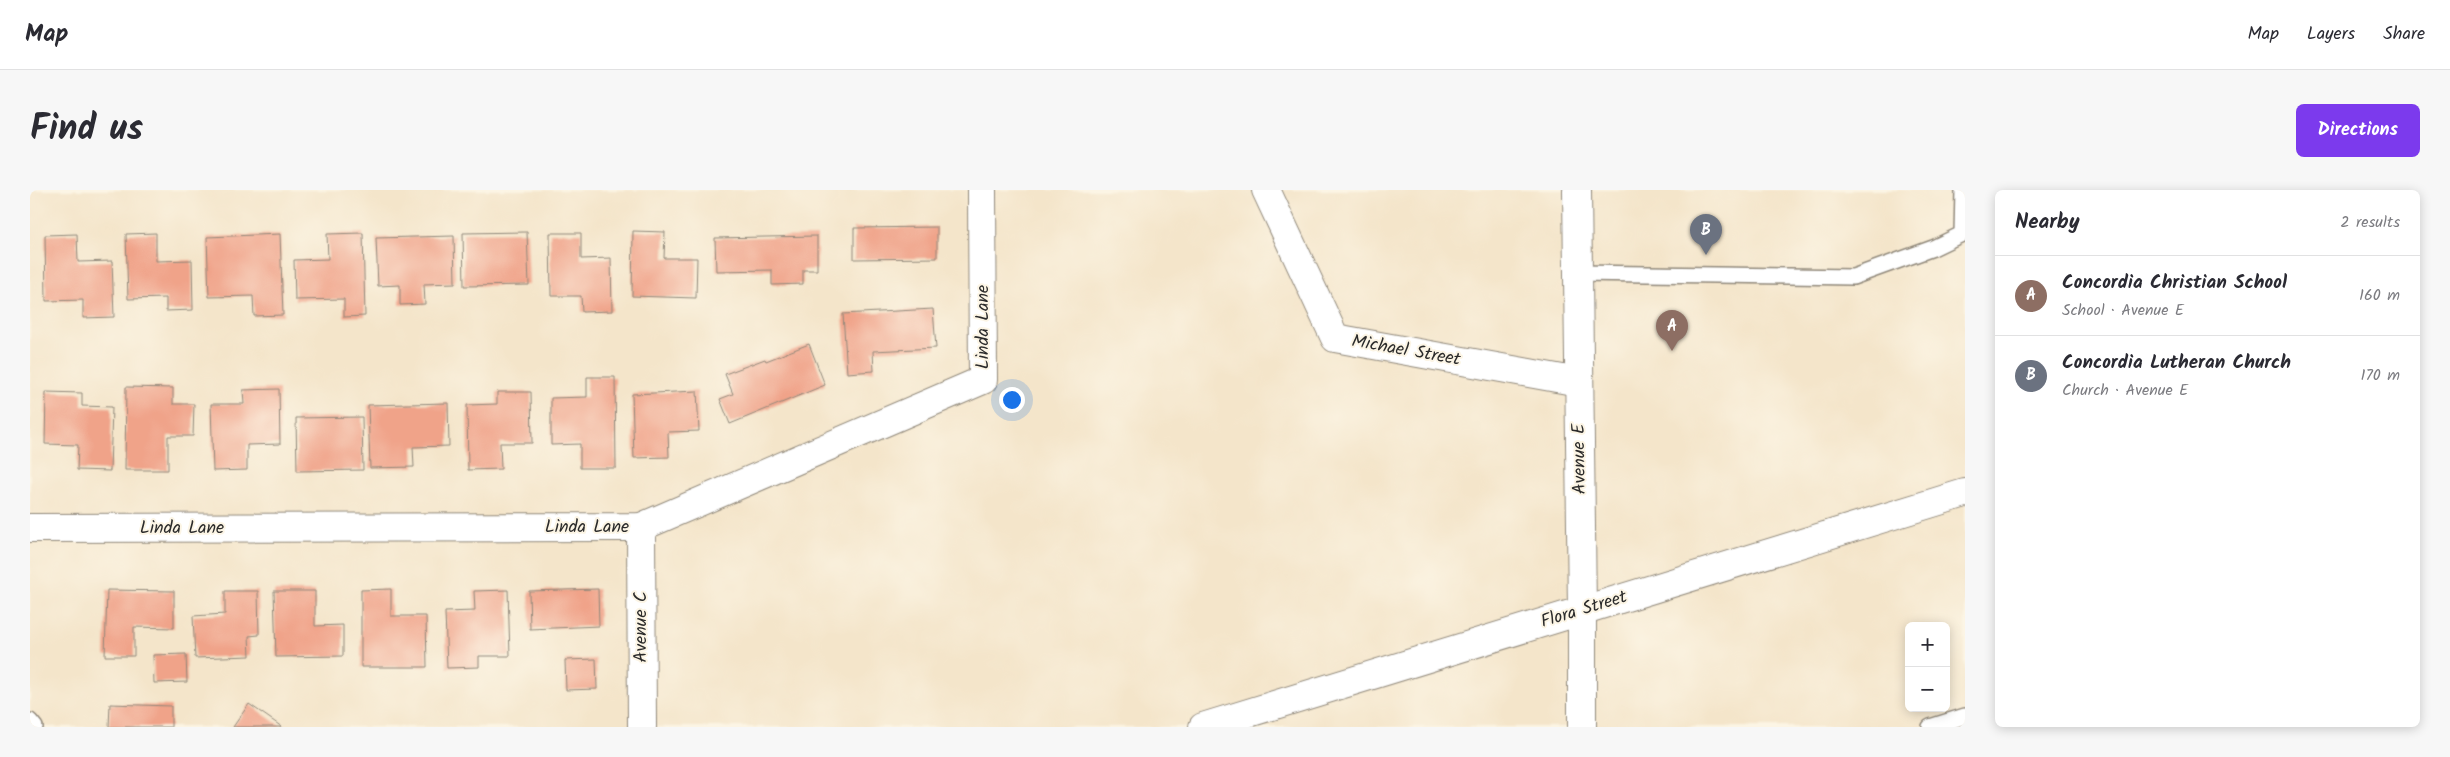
<!DOCTYPE html>
<html lang="en">
<head>
<meta charset="utf-8">
<style>
  :root { --surface:#fff; --page:#f7f7f7; --text:#2b2b33; --muted:#7c7c81; --line:#e1e1e2; --accent:#7c3aed }
  body { margin:0; font-family:Kalam,sans-serif; background:var(--page); color:var(--text) }
  .controls { position:absolute; right:15px; bottom:15px; display:grid; overflow:hidden; border-radius:8px; box-shadow:0 2px 12px #0003 }
  .controls button { width:45px; height:45px; display:grid; place-items:center; padding:0; border:0; border-bottom:1px solid var(--line); background:var(--surface); color:var(--text); font:25px sans-serif }
  .you { position:absolute; left:981px; top:209px; width:18px; height:18px; margin:-12px; border:4px solid #fff; border-radius:50%; background:#1a73e8; box-shadow:0 0 0 8px #1a73e833 }
  .badge { display:grid; place-items:center; width:32px; height:32px; border-radius:50%; background:var(--accent); color:#fff; font-size:16px; font-weight:700 }
  .pin { position:absolute; translate:-50% -41px; filter:drop-shadow(0 1px 2px #0008) }
  .pin::after { content:''; position:absolute; top:26px; width:18px; height:15px; background:inherit; clip-path:polygon(0 0,100% 0,50% 100%) }
  .list { margin:0; padding:0; list-style:none }
  h2 { display:flex; justify-content:space-between; align-items:center; height:65px; margin:0; padding:0 20px; font-size:21px }
  h2 small { font-size:16px; font-weight:400; color:var(--muted) }
  .list li { display:grid; grid-template-columns:32px 1fr auto; gap:15px; align-items:center; box-sizing:border-box; height:80px; padding:0 20px; border-top:1px solid var(--line) }
  .list b { display:block; font-size:19px; white-space:nowrap }
  .list p { margin:0; font-size:16px; white-space:nowrap; color:var(--muted) }
  .list em { font-size:16px; font-style:normal; color:var(--muted) }
  .map { position:relative; flex:none; width:1935px; height:537px; overflow:hidden; border-radius:8px }
  header { display:flex; align-items:center; gap:30px; box-sizing:border-box; height:70px; padding:0 25px; background:var(--surface); border-bottom:1px solid var(--line) }
  header strong { font-size:24px }
  nav { display:flex; gap:28px; margin-inline-start:auto; font-size:18px }
  .intro { display:flex; align-items:center; justify-content:space-between; box-sizing:border-box; height:120px; padding:0 30px }
  h1 { margin:0; font-size:35px }
  .button { padding:12px 22px; border-radius:8px; background:var(--accent); color:#fff; font-size:18px; font-weight:700 }
  main { display:flex; gap:30px; padding:0 30px }
  aside { flex:1; background:var(--surface); border-radius:8px; box-shadow:0 2px 12px #0003 }
  .map>svg:first-child { display:block }
  .building { fill:#f0a389 }
  .lines { fill:none; stroke-linecap:round; stroke-linejoin:round }
  .lane-casing { stroke:#90887a; stroke-width:18 }
  .street-casing { stroke:#90887a; stroke-width:30 }
  .lane { stroke:#fff; stroke-width:15 }
  .street { stroke:#fff; stroke-width:28 }
  .labels { text-anchor:middle; dominant-baseline:central; stroke-width:4; stroke-linejoin:round; paint-order:stroke }
  .street-label { font-size:18px; fill:#2b2b2b; stroke:#fcf5e5 }
</style>
</head>
<body>
<header>
<strong>Map</strong>
<nav><a>Map</a><a>Layers</a><a>Share</a></nav>
</header>
<div class="intro"><h1>Find us</h1><a class="button">Directions</a></div>
<main>
<div class="map">
<svg width="1935" height="537" viewBox="0 0 1935 537">
  <rect width="100%" height="100%" fill="#fcf5e5"/>
  <filter id="ink" filterUnits="userSpaceOnUse"><feTurbulence type="fractalNoise" baseFrequency=".02" numOctaves="2"/><feDisplacementMap in="SourceGraphic" scale="10" xChannelSelector="R" yChannelSelector="G"/><feConvolveMatrix kernelMatrix="1 2 1 2 8 2 1 2 1" color-interpolation-filters="sRGB"/></filter>
  <filter id="wash" filterUnits="userSpaceOnUse"><feTurbulence type="fractalNoise" baseFrequency=".0096" numOctaves="4" result="noise"/><feDisplacementMap in="SourceGraphic" scale="20" xChannelSelector="R" yChannelSelector="G"/><feGaussianBlur stdDeviation="1.12" result="paint"/><feColorMatrix in="noise" values="0 0 0 0 0 0 0 0 0 0 0 0 0 0 0 0 0 1.4 0 .05"/><feComposite in="paint" operator="in"/></filter>
  <g filter="url(#wash)">
    <rect width="100%" height="100%" fill="#f4e5ca"/>
    <g id="blocks">
      <g class="building">
        <polygon points="907,37 907,68 824,69 824,38"/>
        <polygon points="603,41 635,42 634,68 667,68 666,108 602,106"/>
        <polygon points="497,42 499,95 434,96 433,43"/>
        <polygon points="126,43 126,71 162,70 163,120 136,121 136,108 98,109 96,44"/>
        <polygon points="333,43 335,126 314,127 314,109 265,110 264,70 298,69 297,44"/>
        <polygon points="520,43 551,43 551,69 581,68 582,121 552,122 551,106 521,106"/>
        <polygon points="47,44 48,72 82,71 84,127 53,128 53,110 16,111 15,45"/>
        <polygon points="250,44 253,125 224,126 223,106 179,107 177,47"/>
        <polygon points="424,46 425,93 394,94 395,114 370,115 370,95 348,96 346,48"/>
        <polygon points="787,46 787,80 773,80 773,94 742,95 742,80 686,81 685,48"/>
        <polygon points="903,119 906,158 843,161 844,181 817,183 813,124"/>
        <polygon points="779,154 795,195 700,234 690,209 703,204 695,184 735,169 736,171"/>
        <polygon points="557,187 585,187 586,278 550,278 550,254 521,255 521,208 557,207"/>
        <polygon points="96,197 143,198 143,214 164,214 163,246 138,246 138,280 95,280"/>
        <polygon points="249,199 250,254 217,255 217,280 183,281 181,214 214,214 213,200"/>
        <polygon points="667,201 669,241 638,242 639,267 604,268 602,204"/>
        <polygon points="16,202 52,203 52,216 82,217 80,281 47,280 48,255 15,254"/>
        <polygon points="467,202 501,202 502,253 470,253 471,279 438,280 437,215 467,214"/>
        <polygon points="418,213 419,256 383,257 384,277 340,278 338,215"/>
        <polygon points="332,227 333,280 267,281 266,228"/>
        <polygon points="361,399 361,426 396,426 397,477 331,477 331,400"/>
        <polygon points="568,399 569,436 500,439 499,401"/>
        <polygon points="77,400 144,401 144,438 104,437 104,466 75,466"/>
        <polygon points="478,400 480,466 449,466 449,477 417,478 415,422 445,421 444,401"/>
        <polygon points="195,401 228,401 229,445 219,446 220,466 165,468 163,426 195,424"/>
        <polygon points="244,401 285,401 285,436 313,435 313,466 246,467"/>
        <polygon points="156,464 157,492 124,493 123,465"/>
        <polygon points="566,469 567,499 536,500 535,470"/>
        <polygon points="80,514 141,516 141,537 79,537"/>
        <polygon points="219,514 252,537 203,537"/>
      </g>
    </g>
  </g>
  <g filter="url(#ink)">
    <use href="#blocks" fill-opacity="0" stroke="#90887a" stroke-width="1"/>
    <g class="lines">
      <defs>
        <g id="lane">
          <polyline points="1548,83 1823,87 1903,58 1932,44 1933,0"/>
          <polyline points="0,531 5,537"/>
          <polyline points="1900,537 1935,526"/>
        </g>
        <g id="street">
          <polyline points="1236,0 1305,148 1549,192"/>
          <polyline points="1547,0 1552,421 1552,537"/>
          <polyline points="611,337 612,537"/>
          <polyline points="0,338 611,337 953,190 952,0"/>
          <polyline points="1173,537 1935,303"/>
        </g>
      </defs>
      <use href="#lane" class="lane-casing"/>
      <use href="#street" class="street-casing"/>
      <use href="#lane" class="lane"/>
      <use href="#street" class="street"/>
    </g>
  </g>
  <g class="labels">
    <g class="street-label">
      <text transform="translate(953 137) rotate(-90)">Linda Lane</text>
      <text transform="translate(1376 161) rotate(10)">Michael Street</text>
      <text transform="translate(1550 269) rotate(-91)">Avenue E</text>
      <text x="557" y="337">Linda Lane</text>
      <text x="152" y="338">Linda Lane</text>
      <text transform="translate(1554 420) rotate(-17)">Flora Street</text>
      <text transform="translate(611 437) rotate(-90)">Avenue C</text>
    </g>
  </g>
</svg>
<div class="controls">
<button>+</button>
<button>−</button>
</div>
<div class="you"></div>
<div class="pin badge" style="left:1642px;top:161px;background:#8d6e63">A</div>
<div class="pin badge" style="left:1676px;top:65px;background:#6b7280">B</div>
</div>
<aside>
<h2>Nearby<small>2 results</small></h2>
<ul class="list">
<li><span class="badge" style="background:#8d6e63">A</span><div><b>Concordia Christian School</b><p>School · Avenue E</p></div><em>160 m</em></li>
<li><span class="badge" style="background:#6b7280">B</span><div><b>Concordia Lutheran Church</b><p>Church · Avenue E</p></div><em>170 m</em></li>
</ul>
</aside>
</main>
</body>
</html>
